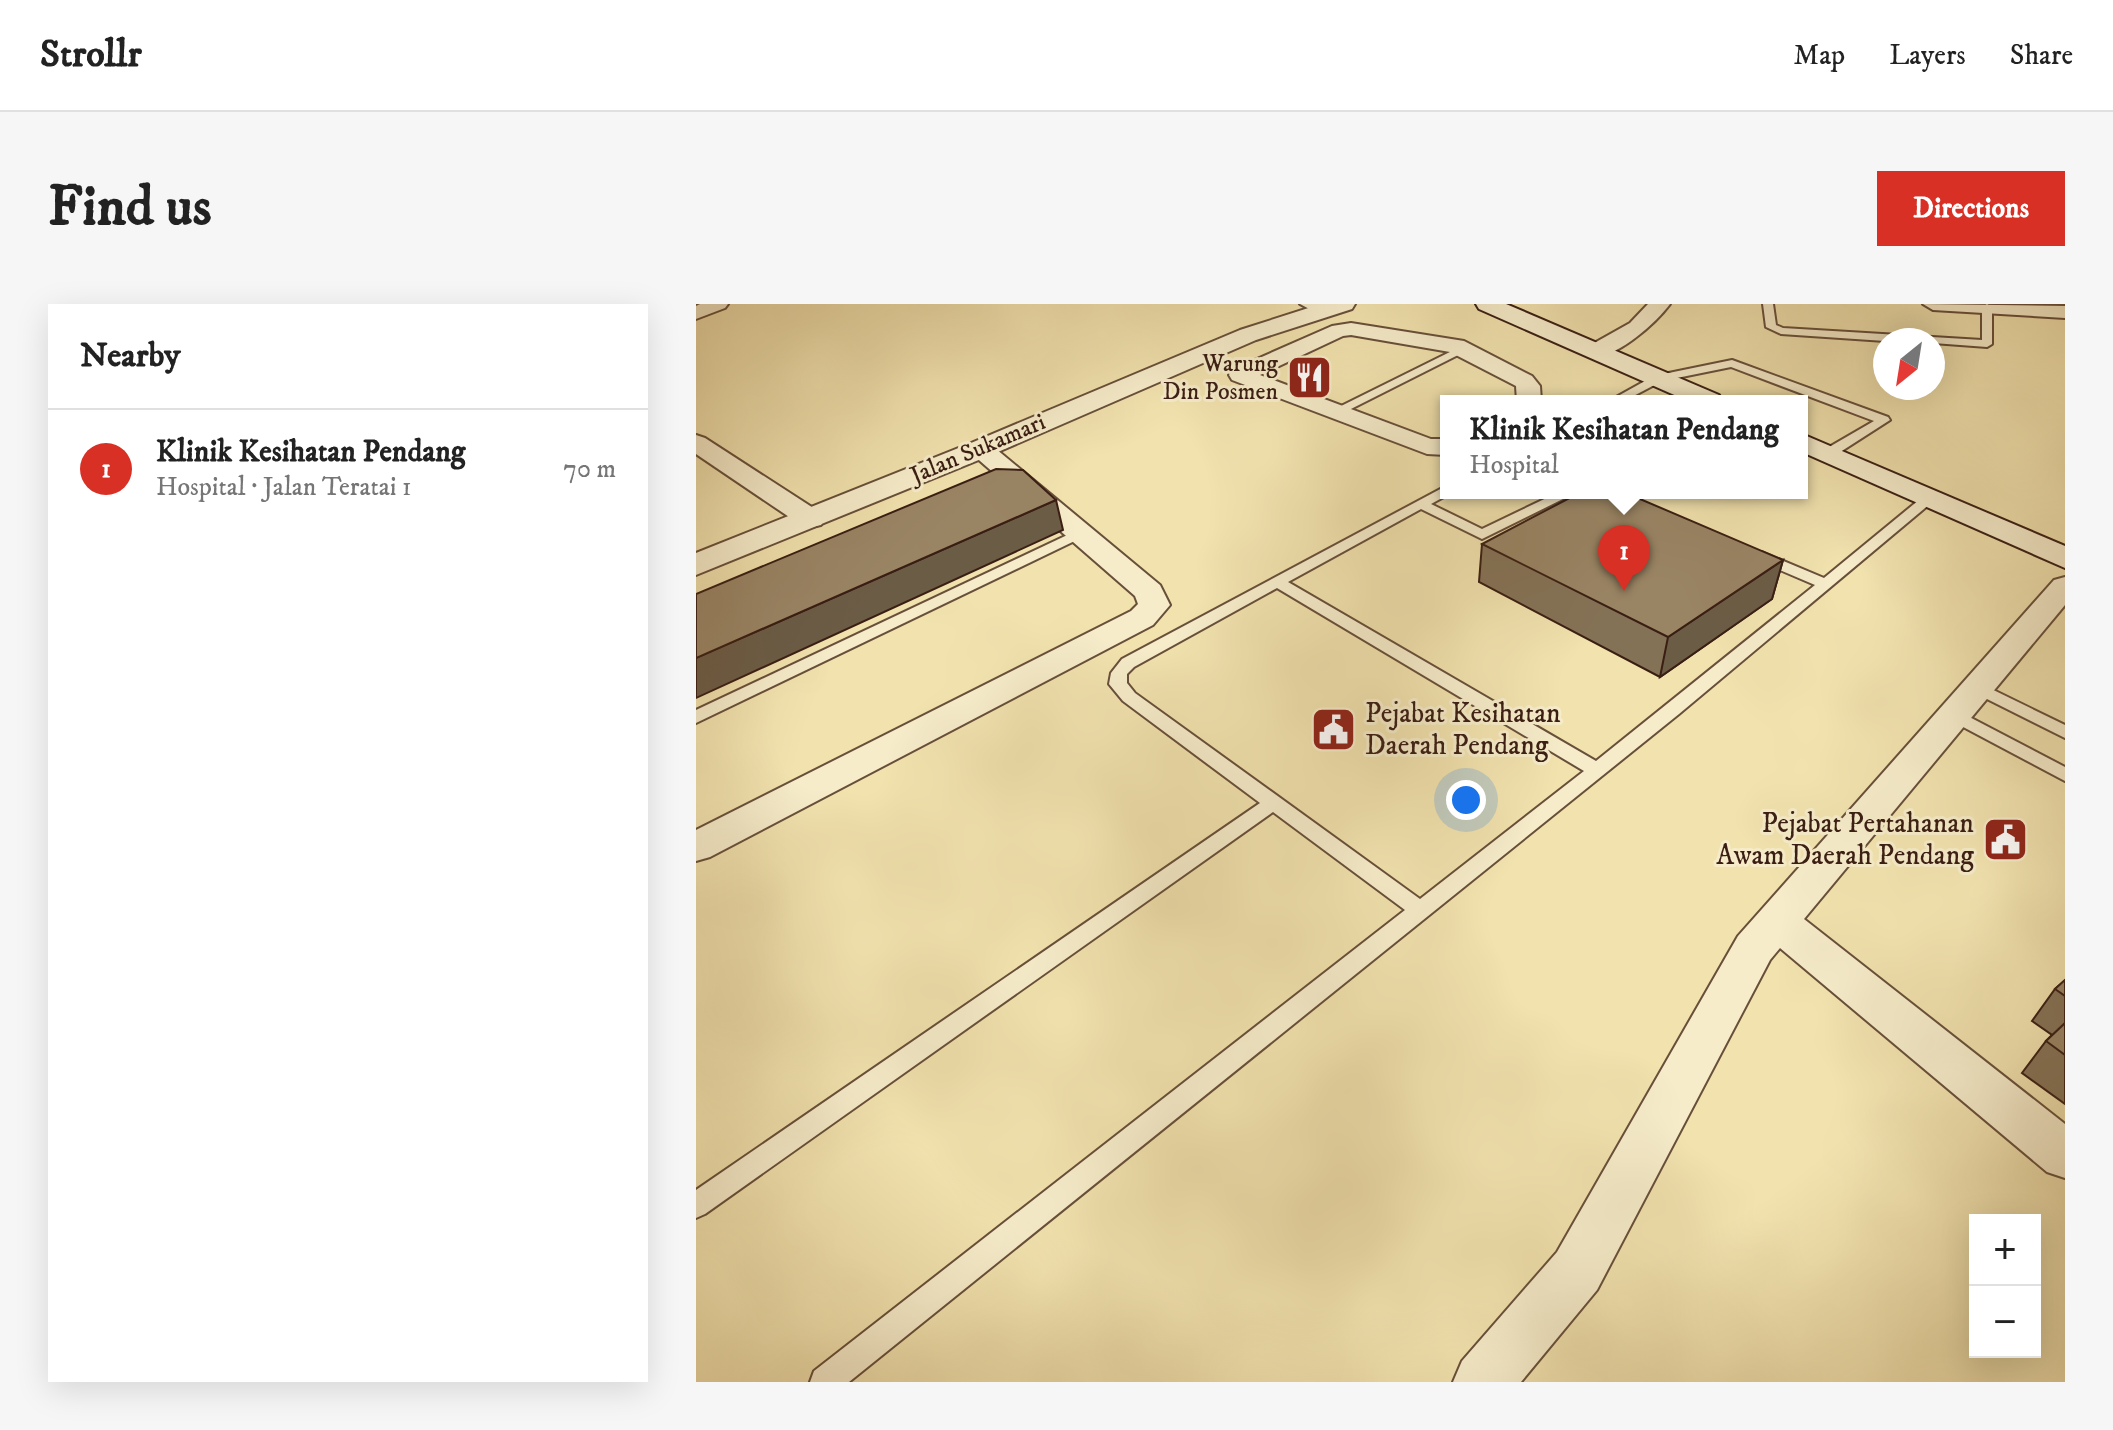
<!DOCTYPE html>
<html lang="en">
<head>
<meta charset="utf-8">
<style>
  :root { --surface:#fff; --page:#f6f6f6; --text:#222; --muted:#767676; --line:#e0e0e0; --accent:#d93025 }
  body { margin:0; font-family:"IM FELL DW Pica",serif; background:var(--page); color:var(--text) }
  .controls { position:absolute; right:24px; bottom:24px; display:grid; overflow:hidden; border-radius:0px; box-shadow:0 8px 32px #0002 }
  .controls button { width:72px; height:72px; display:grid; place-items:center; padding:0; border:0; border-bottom:2px solid var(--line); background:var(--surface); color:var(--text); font:40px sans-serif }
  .compass { position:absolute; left:1177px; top:24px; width:72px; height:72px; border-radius:50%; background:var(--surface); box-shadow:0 8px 32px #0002; rotate:210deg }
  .you { position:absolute; left:770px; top:496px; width:28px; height:28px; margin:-20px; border:6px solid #fff; border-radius:50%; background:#1a73e8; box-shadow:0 0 0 12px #1a73e833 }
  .badge { display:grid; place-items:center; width:52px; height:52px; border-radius:50%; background:var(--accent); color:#fff; font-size:26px; font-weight:700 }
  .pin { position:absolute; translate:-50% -66px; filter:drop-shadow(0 2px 4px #0008) }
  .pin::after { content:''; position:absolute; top:42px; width:28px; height:24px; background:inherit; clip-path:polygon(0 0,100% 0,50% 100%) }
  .popup { position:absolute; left:744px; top:91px; width:368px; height:104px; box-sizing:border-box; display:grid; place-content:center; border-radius:0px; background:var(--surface); filter:drop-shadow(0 2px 6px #0005); font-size:26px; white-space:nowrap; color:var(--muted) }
  .popup b { font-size:30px; color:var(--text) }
  .popup::after { content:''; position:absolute; left:50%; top:100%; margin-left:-16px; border:16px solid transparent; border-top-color:var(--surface) }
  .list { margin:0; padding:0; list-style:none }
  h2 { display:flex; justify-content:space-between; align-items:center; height:104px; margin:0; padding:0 32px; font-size:34px }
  h2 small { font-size:26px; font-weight:400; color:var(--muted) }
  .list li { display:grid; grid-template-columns:52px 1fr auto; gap:24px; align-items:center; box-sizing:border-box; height:120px; padding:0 32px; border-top:2px solid var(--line) }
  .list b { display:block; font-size:30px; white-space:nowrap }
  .list p { margin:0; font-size:26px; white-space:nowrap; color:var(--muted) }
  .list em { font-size:26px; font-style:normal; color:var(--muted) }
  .map { position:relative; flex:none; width:1369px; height:1078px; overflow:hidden; border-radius:0px }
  header { display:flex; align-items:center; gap:48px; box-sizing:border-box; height:112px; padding:0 40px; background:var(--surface); border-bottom:2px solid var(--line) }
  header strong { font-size:38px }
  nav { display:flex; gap:44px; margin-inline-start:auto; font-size:28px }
  .intro { display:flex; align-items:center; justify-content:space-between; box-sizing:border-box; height:192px; padding:0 48px }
  h1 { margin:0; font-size:56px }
  .button { padding:20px 36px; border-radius:0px; background:var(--accent); color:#fff; font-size:28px; font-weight:700 }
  main { display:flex; gap:48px; padding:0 48px }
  aside { flex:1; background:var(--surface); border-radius:0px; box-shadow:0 8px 32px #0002 }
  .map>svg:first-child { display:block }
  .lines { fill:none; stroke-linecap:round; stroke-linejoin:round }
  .service-casing { stroke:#684f3a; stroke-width:4 }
  .minor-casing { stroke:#684f3a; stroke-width:4 }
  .tertiary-casing { stroke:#684f3a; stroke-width:4 }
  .secondary-casing { stroke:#3a1e13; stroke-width:4 }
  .service { fill:#f6ecca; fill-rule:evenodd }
  .minor { fill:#f6ecca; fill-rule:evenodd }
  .tertiary { fill:#f6ecca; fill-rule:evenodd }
  .secondary { fill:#f6ecca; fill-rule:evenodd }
  .wall { fill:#847256; stroke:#3a1e13; stroke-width:2 }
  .shaded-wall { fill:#6b5c46; stroke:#3a1e13; stroke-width:2 }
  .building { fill:#998464; stroke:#3a1e13; stroke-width:2 }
  .labels { text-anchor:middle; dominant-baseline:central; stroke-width:6; stroke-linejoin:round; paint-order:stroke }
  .far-poi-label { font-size:24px; fill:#3a1e13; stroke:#f6ecca; text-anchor:end }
  .far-street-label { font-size:24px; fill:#3a1e13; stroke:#f6ecca }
  .poi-label { font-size:28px; fill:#3a1e13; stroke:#f6ecca; text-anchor:start }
</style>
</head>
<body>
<header>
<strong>Strollr</strong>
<nav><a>Map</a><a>Layers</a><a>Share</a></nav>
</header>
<div class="intro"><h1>Find us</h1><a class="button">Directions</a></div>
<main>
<aside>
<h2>Nearby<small></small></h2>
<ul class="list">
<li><span class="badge">1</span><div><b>Klinik Kesihatan Pendang</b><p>Hospital · Jalan Teratai 1</p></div><em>70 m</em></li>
</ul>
</aside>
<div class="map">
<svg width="1369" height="1078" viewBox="0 0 1369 1078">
  <rect width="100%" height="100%" fill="#f1e2ae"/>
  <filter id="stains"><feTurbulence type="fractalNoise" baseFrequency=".0025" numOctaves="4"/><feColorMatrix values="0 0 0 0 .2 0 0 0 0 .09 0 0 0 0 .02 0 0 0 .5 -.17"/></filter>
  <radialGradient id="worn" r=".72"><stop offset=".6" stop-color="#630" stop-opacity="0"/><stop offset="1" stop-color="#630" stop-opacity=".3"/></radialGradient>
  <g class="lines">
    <defs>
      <g id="service">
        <polygon points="1067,0 1077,0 1080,21 1087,24 1286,36 1286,3 1291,0 1296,3 1296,40 1291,43 1237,39 1237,36 1189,37 1085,30 1070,23"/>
        <polygon points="766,42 771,45 770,47 643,111 633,108"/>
        <polygon points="1036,56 1192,113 1194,116 1138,152 1128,152 1128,146 1178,117 1035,63 966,77 928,97 913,97 958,72"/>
        <path d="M750,182V189H755L735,200L786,225L861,189H879L786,235L725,205L592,278L900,457L1119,281L1056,254V248H1066L1128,274L1229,191L1241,194L983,410L153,1078H114L118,1067L709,606L577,508L9,910L0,914V886L564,499L427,397L413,380L415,369L426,355ZM581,284L888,467L724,595L439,389L431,379V370L438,363Z"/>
        <polygon points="384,225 389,226 389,232 0,419 0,406"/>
        <polygon points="1283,379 1369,421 1369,434 1277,388 1274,384 1277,380"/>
        <polygon points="1260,406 1369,463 1369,477 1254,416 1251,412"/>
      </g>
      <g id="minor">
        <polygon points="4,0 32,0 29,4 0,15 0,2"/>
        <polygon points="604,0 626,0 627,1 617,7"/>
        <path d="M952,0H974C960,19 917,58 893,52L890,47L893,42L934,19Z"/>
        <polygon points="1227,0 1369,2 1369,14 1237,6"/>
        <polygon points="655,19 768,37 836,72 844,82 845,97 821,97 820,82 754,48 655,31 647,32 564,71 735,135 750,135 750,151 731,150 536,76 533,71 536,66 636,22"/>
        <polygon points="0,131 9,134 125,209 129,215 125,221 115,223 105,221 0,150"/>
        <polygon points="285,137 294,140 464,281 474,301 457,321 14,553 0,557 0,526 435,307 442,300 439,292 276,150 272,145 276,140"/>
        <polygon points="1369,273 1369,301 1108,615 1369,820 1369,874 1351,868 1084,644 1074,656 901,986 825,1078 757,1078 766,1057 861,948 1042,632 1358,276"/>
      </g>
      <polygon id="tertiary" points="625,0 659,0 656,5 560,36 295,151 0,271 0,249 275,139 544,26"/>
      <g id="secondary">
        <polygon points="780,0 810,0 1023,91 1027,97 992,97 783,5"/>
        <polygon points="1106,130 1369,242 1369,264 1106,148"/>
      </g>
    </defs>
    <use href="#service" class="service-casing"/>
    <use href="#minor" class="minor-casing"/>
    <use href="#tertiary" class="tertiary-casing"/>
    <use href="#secondary" class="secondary-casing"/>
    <use href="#service" class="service"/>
    <use href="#minor" class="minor"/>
    <use href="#tertiary" class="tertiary"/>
    <use href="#secondary" class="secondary"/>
  </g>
  <g class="wall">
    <polygon points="786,240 1087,256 1076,295 964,373 783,278"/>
    <polygon points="1369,676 1369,800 1326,769 1350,737 1356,731 1336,717 1359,685"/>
  </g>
  <g class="shaded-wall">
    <polygon points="360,196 367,226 0,394 0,354"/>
    <polygon points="1087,256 1076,295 964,373 972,333"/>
  </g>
  <g class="building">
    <polygon points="300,165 327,166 360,196 0,354 0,290"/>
    <polygon points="883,189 930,189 1087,256 972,333 786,240"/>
    <polygon points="1369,676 1369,692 1359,685"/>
    <polygon points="1369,719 1369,751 1350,737"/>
  </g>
  <defs>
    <symbol id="restaurant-square" viewBox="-11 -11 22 22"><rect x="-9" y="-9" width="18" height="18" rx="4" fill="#8f2418" stroke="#f6ecca"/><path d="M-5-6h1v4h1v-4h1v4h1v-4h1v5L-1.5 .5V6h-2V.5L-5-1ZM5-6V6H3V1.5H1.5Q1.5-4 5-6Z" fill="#fff"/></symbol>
    <symbol id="civic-square" viewBox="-11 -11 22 22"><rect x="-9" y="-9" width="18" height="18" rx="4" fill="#8f2418" stroke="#f6ecca"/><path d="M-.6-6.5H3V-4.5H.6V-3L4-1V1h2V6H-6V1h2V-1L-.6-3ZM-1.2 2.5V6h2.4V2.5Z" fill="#fff"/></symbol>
  </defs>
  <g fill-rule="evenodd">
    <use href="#restaurant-square" x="588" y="48" width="51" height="51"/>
    <use href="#civic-square" x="612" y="400" width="51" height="51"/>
    <use href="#civic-square" x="1284" y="510" width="51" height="51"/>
  </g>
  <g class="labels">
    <g class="far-poi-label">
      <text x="582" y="60">Warung<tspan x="582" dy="28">Din Posmen</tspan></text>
    </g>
    <g class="far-street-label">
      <text transform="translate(282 145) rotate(-23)">Jalan Sukamari</text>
    </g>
    <g class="poi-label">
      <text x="669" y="409">Pejabat Kesihatan<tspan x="669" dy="32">Daerah Pendang</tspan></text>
      <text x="1278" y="519" text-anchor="end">Pejabat Pertahanan<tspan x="1278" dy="32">Awam Daerah Pendang</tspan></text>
    </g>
  </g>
  <rect width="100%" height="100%" filter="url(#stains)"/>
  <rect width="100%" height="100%" fill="url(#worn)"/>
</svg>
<div class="controls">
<button>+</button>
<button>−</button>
</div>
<svg class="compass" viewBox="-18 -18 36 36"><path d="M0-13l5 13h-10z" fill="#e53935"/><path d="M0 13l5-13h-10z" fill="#767676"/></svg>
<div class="you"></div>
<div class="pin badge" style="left:928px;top:287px">1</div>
<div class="popup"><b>Klinik Kesihatan Pendang</b>Hospital</div>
</div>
</main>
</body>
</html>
